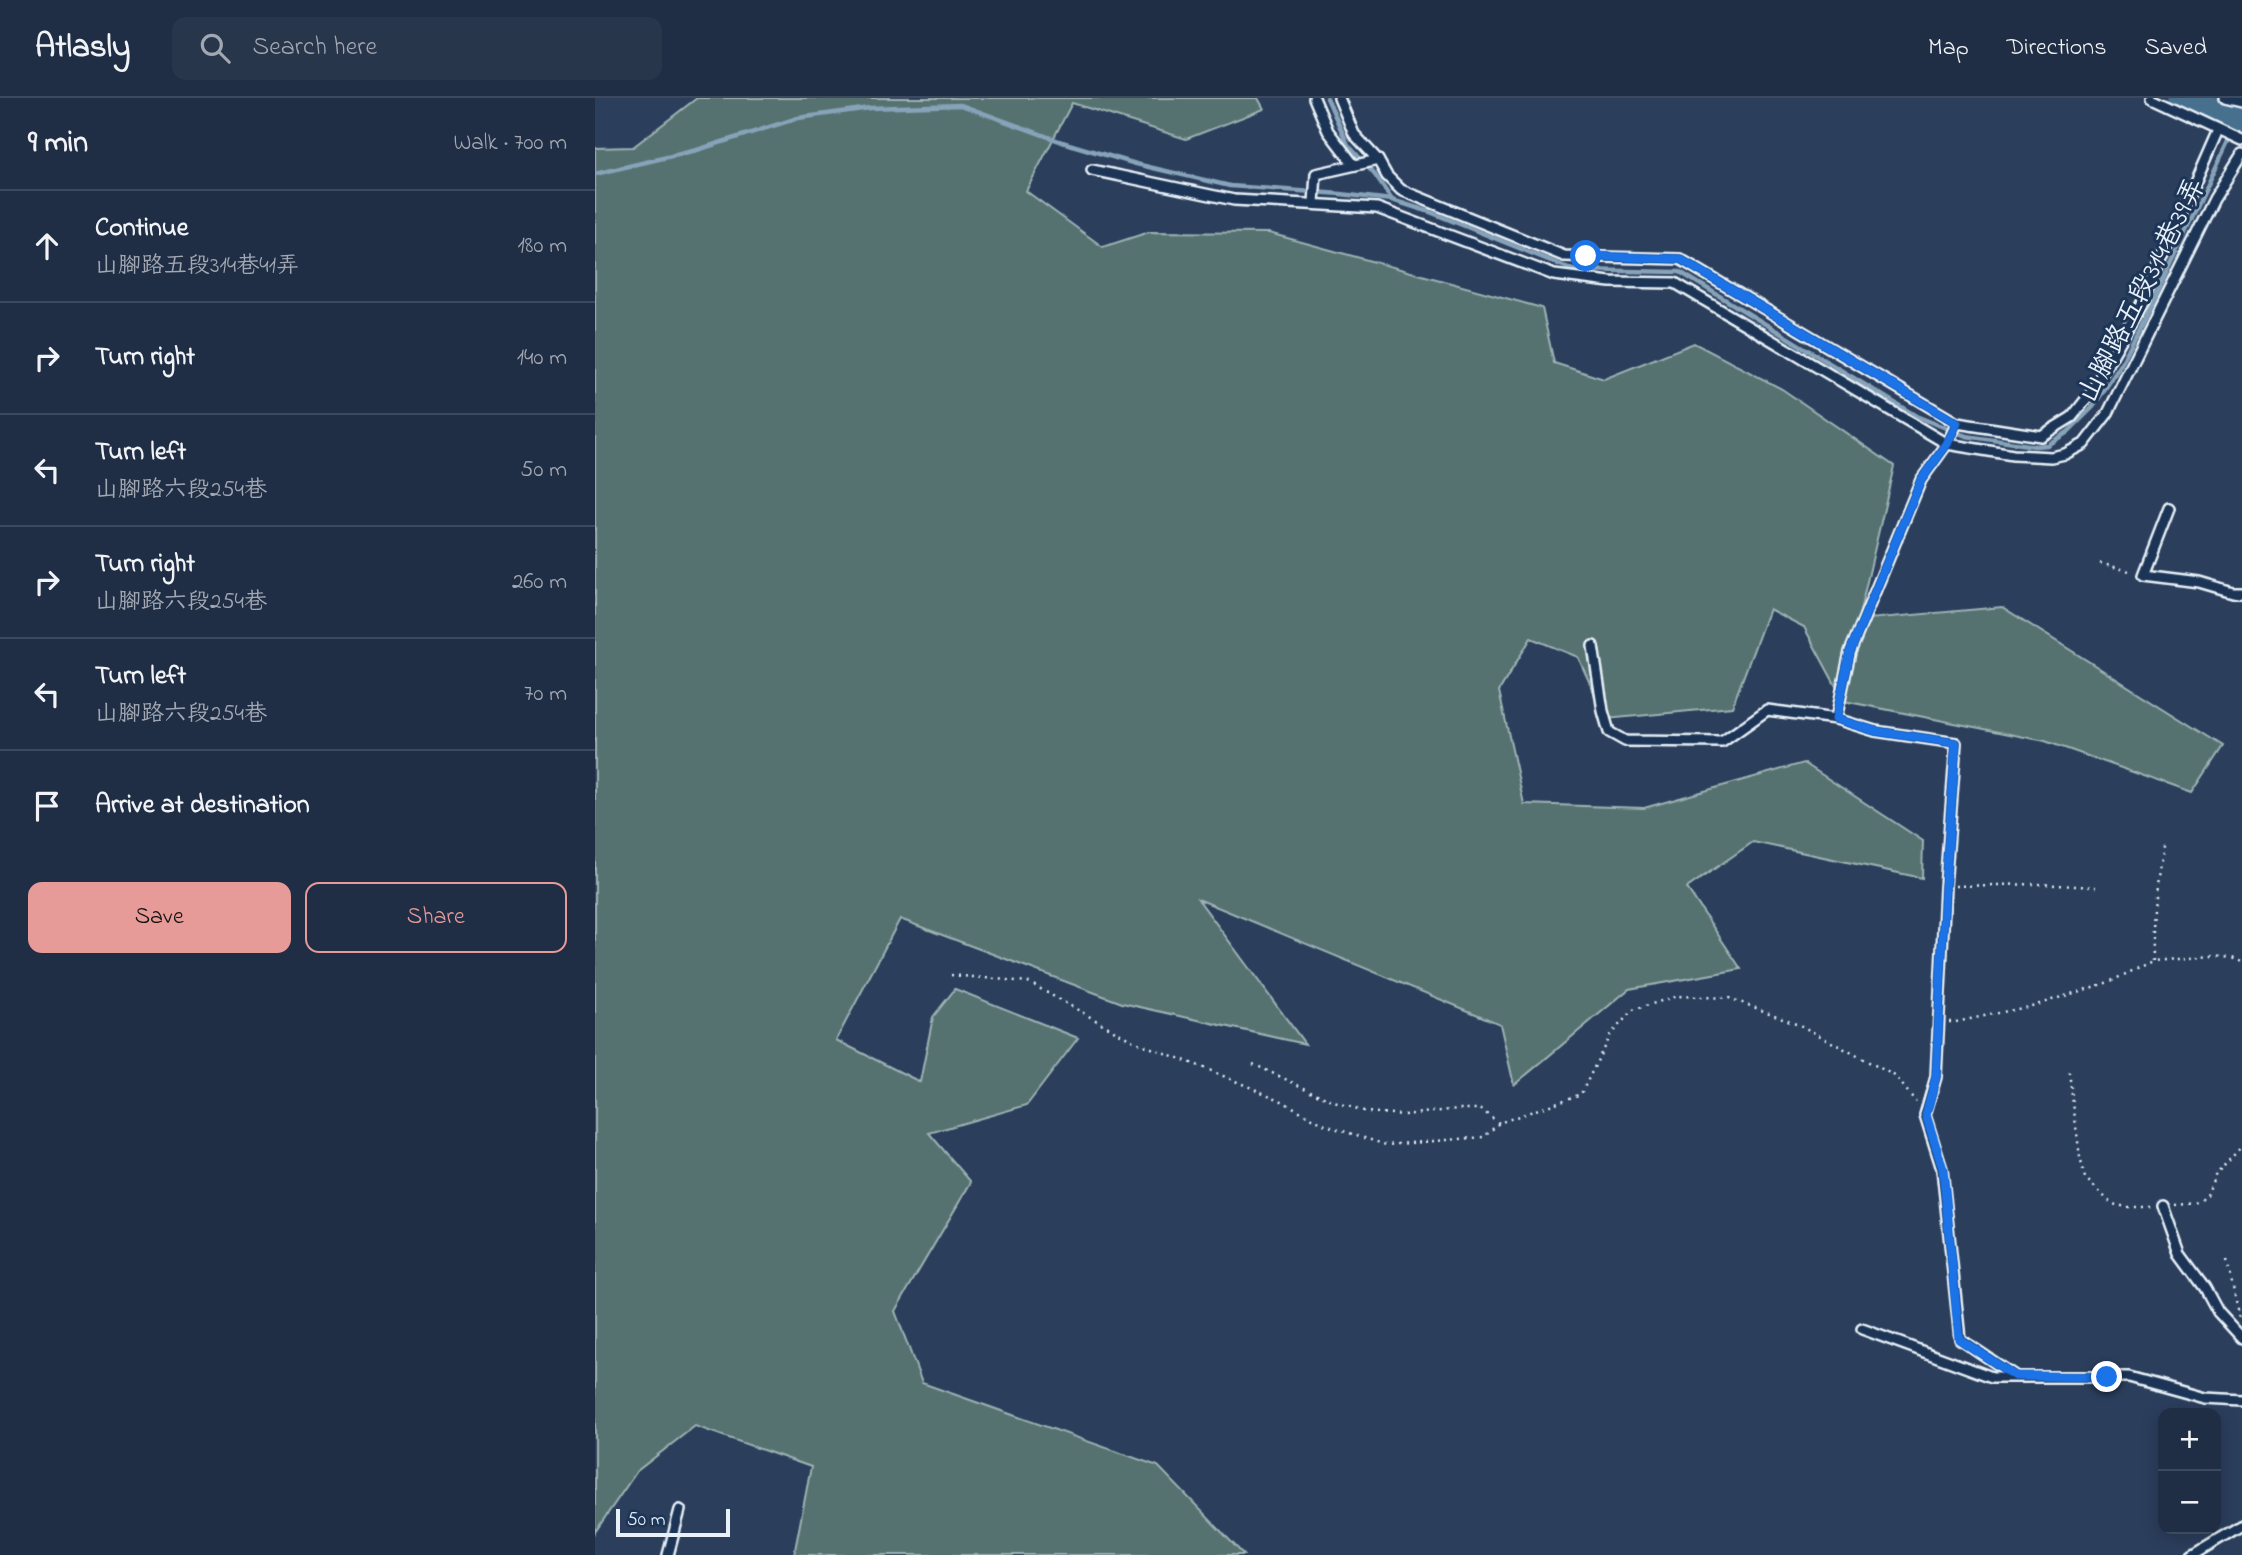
<!DOCTYPE html>
<html lang="en">
<head>
<meta charset="utf-8">
<style>
  :root { --surface:#202e45; --page:#28364c; --text:#f1f3f6; --muted:#a2a8b3; --line:#3d4a5e; --accent:#e69b98 }
  body { margin:0; font-family:"Indie Flower","LXGW WenKai TC",sans-serif; background:var(--page); color:var(--text) }
  .controls { position:absolute; right:21px; bottom:21px; display:grid; overflow:hidden; border-radius:14px; box-shadow:0 4px 18px #0003 }
  .controls button { width:63px; height:63px; display:grid; place-items:center; padding:0; border:0; border-bottom:2px solid var(--line); background:var(--surface); color:var(--text); font:35px sans-serif }
  .scale { position:absolute; left:21px; bottom:18px; width:114px; box-sizing:border-box; padding-left:7px; border:4px solid #e8f1f8; border-top:0; font-size:19px; line-height:24px; white-space:nowrap; color:#e8f1f8; -webkit-text-stroke:5px #1d3557; paint-order:stroke }
  .stop { position:absolute; width:21px; height:21px; margin:-16px; border:5px solid #1a73e8; border-radius:50%; background:#fff }
  .stop.end { background:#1a73e8; border-color:#fff; box-shadow:0 2px 7px #0008 }
  .list { margin:0; padding:0; list-style:none }
  h2 { display:flex; justify-content:space-between; align-items:center; height:91px; margin:0; padding:0 28px; font-size:30px }
  h2 small { font-size:23px; font-weight:400; color:var(--muted) }
  .list li { display:grid; grid-template-columns:46px 1fr auto; gap:21px; align-items:center; box-sizing:border-box; height:112px; padding:0 28px; border-top:2px solid var(--line) }
  .list b { display:block; font-size:26px; white-space:nowrap }
  .list p { margin:0; font-size:23px; white-space:nowrap; color:var(--muted) }
  .list em { font-size:23px; font-style:normal; color:var(--muted) }
  .actions { display:flex; gap:14px; padding:21px 28px }
  .actions a { flex:1; padding:16px 0; border:2px solid var(--accent); border-radius:14px; text-align:center; font-size:24px; color:var(--accent) }
  .actions .main { background:var(--accent); color:#111 }
  .icon { flex:none; width:38px; height:38px; fill:none; stroke:currentColor; stroke-width:2; stroke-linecap:round; stroke-linejoin:round }
  .map { position:relative; flex:none; width:1647px; height:1457px; overflow:hidden }
  header { display:flex; align-items:center; gap:42px; box-sizing:border-box; height:98px; padding:0 35px; background:var(--surface); border-bottom:2px solid var(--line) }
  header strong { font-size:33px }
  nav { display:flex; gap:38px; margin-inline-start:auto; font-size:24px }
  .search { width:490px; height:63px; background:var(--page); display:flex; align-items:center; gap:18px; box-sizing:border-box; padding:0 24px; border-radius:14px; color:var(--muted); font-size:26px }
  main { display:flex }
  aside { flex:1; background:var(--surface) }
  .map>svg:first-child { display:block }
  .green { fill:#557270; stroke:#9eb2b4; stroke-width:2 }
  .lines { fill:none; stroke-linecap:round; stroke-linejoin:round }
  .stream { stroke:#87a3b9; stroke-width:4.5 }
  .river { stroke:#476f8f; stroke-width:28 }
  .service-casing { stroke:#e8f1f8; stroke-width:14 }
  .path { stroke:#e8f1f8; stroke-width:2.5; stroke-dasharray:2 5; stroke-linecap:butt }
  .service { stroke:#1d3557; stroke-width:9 }
  .route { stroke:#1a73e8; stroke-width:9 }
  .labels { text-anchor:middle; dominant-baseline:central; stroke-width:6; stroke-linejoin:round; paint-order:stroke }
  .street-label { font-size:28px; fill:#e8f1f8; stroke:#1d3557 }
</style>
</head>
<body>
<header>
<strong>Atlasly</strong>
<div class="search"><svg class="icon" aria-label="search" viewBox="0 0 24 24"><circle cx="10" cy="10" r="6"/><path d="M15 15l6 6"/></svg>Search here</div>
<nav><a>Map</a><a>Directions</a><a>Saved</a></nav>
</header>
<main>
<aside>
<h2>9 min<small>Walk · 700 m</small></h2>
<ul class="list">
<li><svg class="icon" aria-label="ahead" viewBox="0 0 24 24"><path d="M12 20V5M6 11l6-6 6 6"/></svg><div><b>Continue</b><p>山腳路五段314巷41弄</p></div><em>180 m</em></li>
<li><svg class="icon" aria-label="right" viewBox="0 0 24 24"><path d="M7 20v-9h11M14 6l5 5-5 5"/></svg><div><b>Turn right</b></div><em>140 m</em></li>
<li><svg class="icon" aria-label="left" viewBox="0 0 24 24"><path d="M17 20v-9H6M10 6l-5 5 5 5"/></svg><div><b>Turn left</b><p>山腳路六段254巷</p></div><em>50 m</em></li>
<li><svg class="icon" aria-label="right" viewBox="0 0 24 24"><path d="M7 20v-9h11M14 6l5 5-5 5"/></svg><div><b>Turn right</b><p>山腳路六段254巷</p></div><em>260 m</em></li>
<li><svg class="icon" aria-label="left" viewBox="0 0 24 24"><path d="M17 20v-9H6M10 6l-5 5 5 5"/></svg><div><b>Turn left</b><p>山腳路六段254巷</p></div><em>70 m</em></li>
<li><svg class="icon" aria-label="arrive" viewBox="0 0 24 24"><path d="M6 21V4h12l-3 4 3 4H6"/></svg><div><b>Arrive at destination</b></div></li>
</ul>
<div class="actions"><a class="main">Save</a><a>Share</a></div>
</aside>
<div class="map">
<svg width="1647" height="1457" viewBox="0 0 1647 1457">
  <rect width="100%" height="100%" fill="#2b3e5c"/>
  <filter id="ink" filterUnits="userSpaceOnUse"><feTurbulence type="fractalNoise" baseFrequency=".0143" numOctaves="2"/><feDisplacementMap in="SourceGraphic" scale="14" xChannelSelector="R" yChannelSelector="G"/><feConvolveMatrix kernelMatrix="1 2 1 2 8 2 1 2 1" color-interpolation-filters="sRGB"/></filter>
  <g filter="url(#ink)">
    <polygon class="green" points="102,0 663,0 669,11 591,41 477,5 431,93 508,149 554,134 674,135 947,210 959,265 1009,281 1099,245 1187,291 1299,368 1263,522 1407,509 1628,648 1597,695 1450,643 1249,603 1209,529 1174,511 1137,609 1011,621 983,559 936,540 904,593 929,706 1049,710 1209,665 1328,743 1327,780 1158,744 1092,790 1146,871 1034,891 919,987 905,926 603,801 710,946 527,905 305,821 241,942 325,984 338,919 360,891 483,940 432,1007 334,1035 376,1084 300,1213 327,1285 563,1368 649,1457 199,1457 216,1369 100,1328 42,1373 0,1434 0,50 38,49"/>
    <g class="lines">
      <g class="stream">
        <polyline points="732,0 753,47 780,77 797,102 835,114 978,172 1085,174 1321,318 1371,338 1440,348 1452,347 1473,334 1498,309 1525,268 1561,197 1644,20"/>
        <polyline points="0,76 102,52 203,20 275,10 366,7 467,44 541,66 635,88 746,96 797,102"/>
      </g>
      <polyline class="river" points="1589,0 1601,8 1647,20"/>
      <defs>
        <g id="service">
          <polyline points="719,0 733,33 759,67"/>
          <polyline points="744,0 759,36 783,62 792,78 806,92 969,158 1085,161 1362,325 1446,338 1477,319 1496,295 1548,203 1623,32"/>
          <polyline points="1557,0 1647,42"/>
          <polyline points="1630,0 1647,4"/>
          <polyline points="497,72 639,102 782,110 959,177 1015,184 1080,185 1352,346 1418,357 1456,359 1470,356 1489,346 1513,315 1619,101 1647,56"/>
          <polyline points="719,105 721,76 783,62"/>
          <polyline points="1574,410 1548,477 1604,484 1638,494 1647,494"/>
          <polyline points="998,548 1008,613 1014,634 1030,643 1127,644 1172,612 1241,621 1280,633 1361,645 1350,789 1341,979 1330,1017 1347,1071 1365,1241 1420,1278"/>
          <polyline points="1241,621 1255,554 1326,382 1352,346 1362,325"/>
          <polyline points="1568,1108 1585,1156 1610,1190 1623,1214 1647,1240"/>
          <polyline points="1267,1231 1397,1279 1534,1279 1610,1300 1647,1302"/>
          <polyline points="73,1457 85,1412"/>
          <polyline points="1597,1457 1647,1427"/>
        </g>
      </defs>
      <use href="#service" class="service-casing"/>
      <g class="path">
        <polyline points="1505,465 1538,474"/>
        <polyline points="1360,788 1442,786 1501,789"/>
        <path d="M1558,863C1557,822 1560,785 1568,745"/>
        <polyline points="356,877 433,884 538,943 607,969 685,1002 730,1027 791,1047 889,1039 904,1025 986,996 1015,937 1038,912 1082,898 1134,900 1201,925 1300,978 1321,1004"/>
        <polyline points="1354,924 1361,924 1441,907 1514,884 1558,863 1619,858 1637,860 1647,864"/>
        <polyline points="658,966 739,1004 772,1014 809,1017 863,1011 885,1011 904,1025"/>
        <polyline points="1474,974 1485,1059 1490,1080 1517,1106 1532,1109 1556,1109"/>
        <polyline points="1580,1107 1603,1105 1612,1097 1620,1077 1647,1047"/>
        <polyline points="1632,1163 1645,1221"/>
      </g>
      <use href="#service" class="service"/>
    </g>
  </g>
  <g class="lines" filter="url(#ink)">
    <polyline class="route" points="991,158 1085,161 1362,325 1352,346 1326,382 1255,554 1241,621 1280,633 1361,645 1350,789 1341,979 1331,1017 1348,1071 1364,1241 1420,1278 1512,1279"/>
  </g>
  <g class="labels">
    <g class="street-label">
      <text transform="translate(1548 193) rotate(-63)">山腳路五段314巷39弄</text>
    </g>
  </g>
</svg>
<div class="controls">
<button>+</button>
<button>−</button>
</div>
<div class="scale">50 m</div>
<div class="stop" style="left:991px;top:158px"></div>
<div class="stop end" style="left:1512px;top:1279px"></div>
</div>
</main>
</body>
</html>
